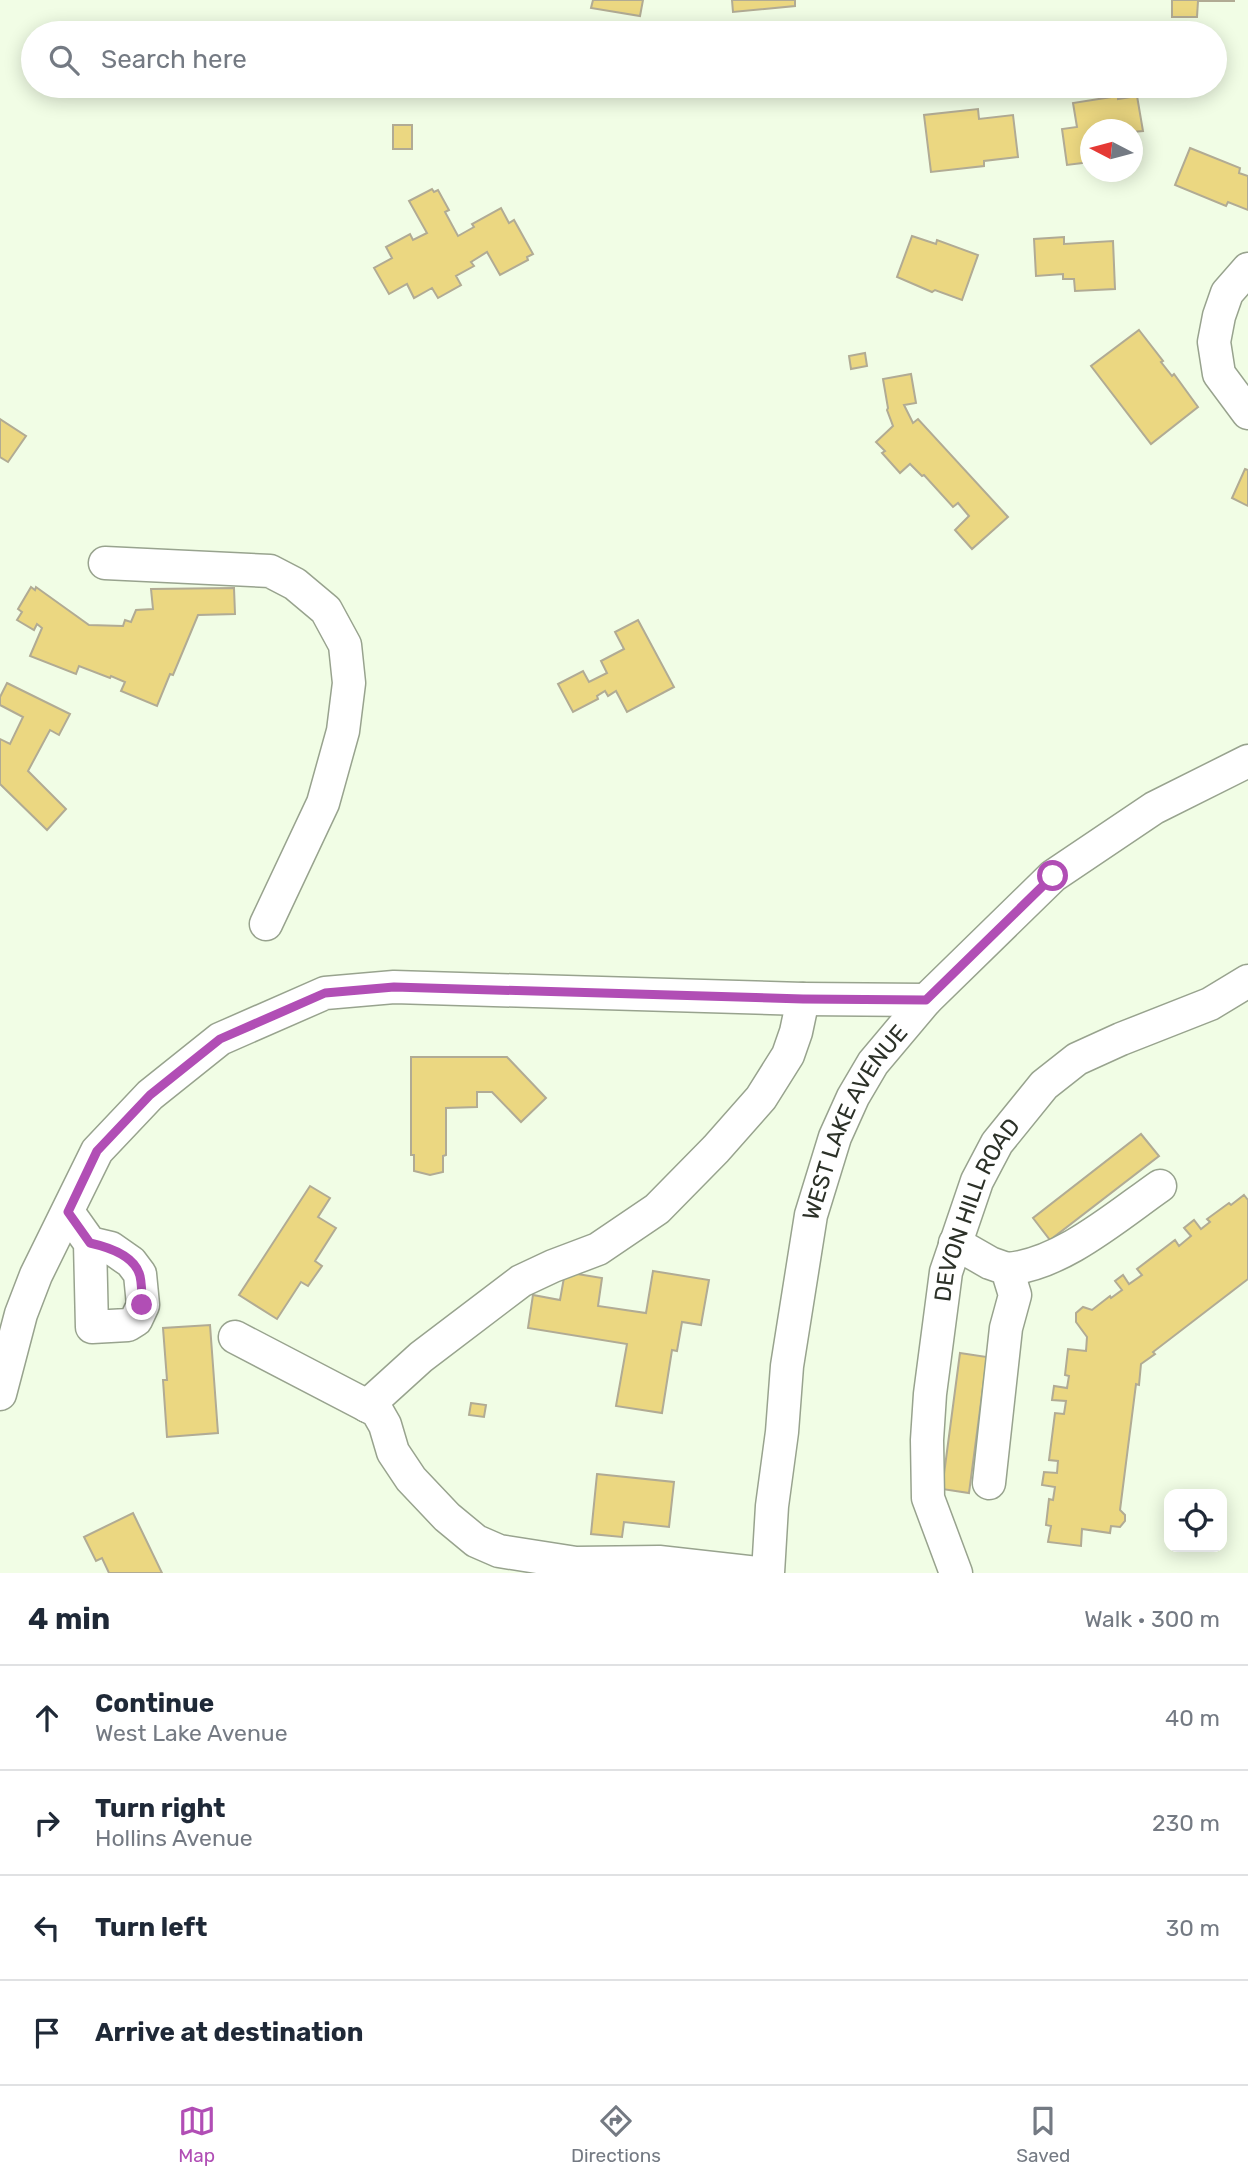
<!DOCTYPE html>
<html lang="en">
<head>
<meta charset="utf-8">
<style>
  :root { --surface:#fff; --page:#f6f6f7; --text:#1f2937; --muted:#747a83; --line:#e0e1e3; --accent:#b14eb5 }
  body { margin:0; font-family:Rubik,sans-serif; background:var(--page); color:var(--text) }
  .controls { position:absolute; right:21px; bottom:21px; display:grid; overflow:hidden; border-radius:14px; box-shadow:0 4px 18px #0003 }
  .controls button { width:63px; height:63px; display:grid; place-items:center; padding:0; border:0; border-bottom:2px solid var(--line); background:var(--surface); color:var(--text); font:35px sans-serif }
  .compass { position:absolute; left:1080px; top:119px; width:63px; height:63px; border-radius:50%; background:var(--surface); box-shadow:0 4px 18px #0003; rotate:276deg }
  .stop { position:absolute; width:21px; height:21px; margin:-16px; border:5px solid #b14eb5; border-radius:50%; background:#fff }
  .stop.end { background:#b14eb5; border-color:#fff; box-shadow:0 2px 7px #0008 }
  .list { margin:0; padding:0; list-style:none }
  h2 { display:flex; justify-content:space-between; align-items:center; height:91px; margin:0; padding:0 28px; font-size:30px }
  h2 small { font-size:23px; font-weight:400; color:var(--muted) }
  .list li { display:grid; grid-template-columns:46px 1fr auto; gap:21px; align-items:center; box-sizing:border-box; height:105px; padding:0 28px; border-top:2px solid var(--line) }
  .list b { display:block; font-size:26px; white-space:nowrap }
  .list p { margin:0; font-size:23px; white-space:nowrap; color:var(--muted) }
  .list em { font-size:23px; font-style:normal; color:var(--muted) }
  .icon { flex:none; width:38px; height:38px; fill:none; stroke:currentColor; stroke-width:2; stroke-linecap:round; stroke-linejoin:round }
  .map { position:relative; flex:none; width:1248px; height:1573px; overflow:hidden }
  .search { position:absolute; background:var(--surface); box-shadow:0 4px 18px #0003; left:21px; right:21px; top:21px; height:77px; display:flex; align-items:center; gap:18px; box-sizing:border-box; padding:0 24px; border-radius:38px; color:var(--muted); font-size:26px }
  .sheet { height:511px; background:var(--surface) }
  nav { display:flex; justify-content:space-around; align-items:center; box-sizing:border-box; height:98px; border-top:2px solid var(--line); background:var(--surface); font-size:19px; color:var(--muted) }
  nav a { display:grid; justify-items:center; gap:4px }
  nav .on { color:var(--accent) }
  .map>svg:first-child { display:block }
  .building { fill:#ebd781; stroke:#b1ab94; stroke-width:2 }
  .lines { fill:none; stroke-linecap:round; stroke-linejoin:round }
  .minor-casing { stroke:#98a38e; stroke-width:35 }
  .minor { stroke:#fff; stroke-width:32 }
  .route { stroke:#b14eb5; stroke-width:9 }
  .labels { text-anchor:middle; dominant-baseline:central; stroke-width:5; stroke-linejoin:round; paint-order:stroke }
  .street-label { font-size:23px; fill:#2c3128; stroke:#f1fde5 }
</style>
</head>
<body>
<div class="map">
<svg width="1248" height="1573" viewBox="0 0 1248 1573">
  <rect width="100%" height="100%" fill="#f1fde5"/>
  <g class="building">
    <polygon points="593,0 643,0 640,16 591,8"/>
    <polygon points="732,0 795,0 795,6 733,12"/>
    <polygon points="1172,0 1234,0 1234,1 1198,1 1197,17 1172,17"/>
    <polygon points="1118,96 1118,99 1137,96 1143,131 1132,132 1132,130 1090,130 1090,162 1067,165 1062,129 1077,127 1073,103"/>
    <polygon points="978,109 979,119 1013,115 1018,157 984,161 984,166 931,172 924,115"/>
    <rect x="393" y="125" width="19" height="24"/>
    <polygon points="1190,148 1240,168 1239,173 1248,176 1248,210 1228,202 1226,206 1175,185"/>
    <polygon points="432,189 434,192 438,190 449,210 445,212 458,236 474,227 472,224 501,208 509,223 514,220 533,254 527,257 528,260 500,275 487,252 471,262 474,266 456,276 461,285 438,298 432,288 414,298 407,284 389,294 374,268 392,258 386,247 410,234 413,240 427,233 409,201"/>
    <polygon points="912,236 936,244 937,240 978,255 962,300 935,290 932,292 897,277"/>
    <polygon points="1064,237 1064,244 1113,241 1115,289 1075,291 1074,279 1063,279 1063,274 1036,276 1034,239"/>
    <polygon points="1139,330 1163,361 1161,362 1172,376 1174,374 1198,407 1151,444 1091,366"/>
    <polygon points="865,353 867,366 851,369 849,356"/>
    <polygon points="911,374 916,403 904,405 913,423 918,419 1008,517 972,549 955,530 969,516 958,503 953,507 924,475 922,476 910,464 900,473 882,453 885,451 876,442 893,426 887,410 888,408 883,379"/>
    <polygon points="0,419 26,436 8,462 0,457"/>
    <polygon points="1245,469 1248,470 1248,506 1232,498"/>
    <polygon points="31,587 35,590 36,587 89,625 123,626 125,620 131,622 136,610 153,609 151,589 234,588 235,614 198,615 173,675 170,674 157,706 121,691 125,682 111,676 110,678 79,666 76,674 30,656 42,628 37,624 34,630 17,620 22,612 18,609"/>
    <polygon points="638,620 674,687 627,712 616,691 608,696 605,691 597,696 598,699 573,712 558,684 583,671 589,682 607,673 601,661 624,649 615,632"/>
    <polygon points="7,683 70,714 59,735 50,730 28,771 66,809 47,830 0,784 0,739 10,744 23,717 0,705 0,697"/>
    <polygon points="411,1057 507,1057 546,1098 521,1122 492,1092 477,1092 477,1107 446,1108 446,1155 443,1156 443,1172 430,1175 414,1171 414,1155 411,1155"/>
    <polygon points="1141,1134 1159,1156 1050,1240 1033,1218"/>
    <polygon points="310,1186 330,1198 318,1217 336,1228 315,1261 322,1266 308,1286 301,1282 277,1319 239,1295"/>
    <polygon points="1244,1195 1248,1200 1248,1279 1153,1352 1155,1354 1141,1364 1139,1385 1136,1384 1120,1510 1125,1515 1125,1521 1120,1527 1111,1526 1110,1533 1082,1529 1081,1546 1048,1542 1051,1526 1046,1525 1049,1499 1053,1500 1055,1487 1042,1485 1044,1472 1057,1473 1058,1461 1049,1460 1055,1413 1064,1414 1066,1401 1052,1400 1054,1386 1067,1388 1069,1376 1065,1375 1068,1349 1086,1351 1087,1337 1076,1322 1076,1313 1083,1307 1092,1310 1110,1296 1111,1298 1122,1290 1115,1281 1123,1275 1129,1284 1142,1275 1137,1269 1175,1240 1179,1246 1191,1236 1184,1228 1194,1220 1201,1229 1210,1222 1207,1219 1229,1203 1231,1205"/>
    <polygon points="653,1271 709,1280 701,1325 682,1322 677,1351 672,1350 662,1413 616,1406 627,1344 528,1328 533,1295 560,1300 565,1272 602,1278 598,1306 646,1313"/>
    <polygon points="210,1325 218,1433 167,1437 163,1380 167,1380 163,1328"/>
    <polygon points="960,1353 987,1357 969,1493 942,1489"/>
    <polygon points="471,1403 486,1405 484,1417 469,1415"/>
    <polygon points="597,1474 674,1482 669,1527 624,1522 622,1537 591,1534"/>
    <polygon points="133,1513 162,1573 109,1573 102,1558 96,1561 84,1537"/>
  </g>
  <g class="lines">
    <defs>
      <g id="minor">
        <polyline points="1248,269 1227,293 1219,316 1214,342 1219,374 1248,413"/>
        <polyline points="105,563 270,571 295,584 326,610 345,645 349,683 343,731 323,803 266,924"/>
        <polyline points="68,1212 90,1243 92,1327 128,1325 136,1320 143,1305 140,1274 131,1262 111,1248 90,1243"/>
        <polyline points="955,1243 990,1263 1007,1269 1015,1295 1006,1328 989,1483"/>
        <path d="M1007,1269C1061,1265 1117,1216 1160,1186"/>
        <polyline points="235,1337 377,1411 385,1425 393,1452 411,1479 447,1517 476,1541 499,1551 576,1563 659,1562 757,1573"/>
        <polyline points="0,1394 21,1314 36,1275 97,1151 150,1095 220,1039 325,993 394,987 803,999 926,1000"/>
        <polyline points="367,1406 421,1357 521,1281 553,1266 598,1249 657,1209 716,1149 761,1098 788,1055 796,1032 803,999"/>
        <path id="s1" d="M768,1573L772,1506L782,1432L787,1366L811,1215L835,1137L853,1097L873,1063L926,1000L1053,876L1154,808L1248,761"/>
        <path id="s2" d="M956,1573L928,1498L927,1440L930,1394L946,1272L977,1181L997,1143L1044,1085L1077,1059L1121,1039L1210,1004L1248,981"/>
      </g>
    </defs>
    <use href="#minor" class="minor-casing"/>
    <use href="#minor" class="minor"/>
  </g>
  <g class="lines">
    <path class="route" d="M142,1305C142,1296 142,1285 140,1276C135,1256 108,1247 90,1243L68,1212L97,1151L150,1095L220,1039L325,993L394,987L803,999L926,1000L1053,876"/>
  </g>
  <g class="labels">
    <g class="street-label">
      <text stroke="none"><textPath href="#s1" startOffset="464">WEST LAKE AVENUE</textPath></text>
      <text stroke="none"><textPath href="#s2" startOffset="376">DEVON HILL ROAD</textPath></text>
    </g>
  </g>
</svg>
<div class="controls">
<button><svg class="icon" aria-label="locate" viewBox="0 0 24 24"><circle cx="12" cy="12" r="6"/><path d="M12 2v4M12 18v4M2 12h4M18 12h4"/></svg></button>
</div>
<svg class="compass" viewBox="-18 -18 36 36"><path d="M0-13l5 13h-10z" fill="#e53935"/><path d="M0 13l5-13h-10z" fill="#747a83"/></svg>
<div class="stop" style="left:1053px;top:876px"></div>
<div class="stop end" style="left:142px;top:1305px"></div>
<div class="search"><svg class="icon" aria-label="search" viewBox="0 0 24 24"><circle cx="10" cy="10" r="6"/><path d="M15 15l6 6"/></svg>Search here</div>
</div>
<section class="sheet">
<h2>4 min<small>Walk · 300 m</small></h2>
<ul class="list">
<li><svg class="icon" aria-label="ahead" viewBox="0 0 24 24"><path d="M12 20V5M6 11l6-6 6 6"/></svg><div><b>Continue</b><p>West Lake Avenue</p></div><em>40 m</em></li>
<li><svg class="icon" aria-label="right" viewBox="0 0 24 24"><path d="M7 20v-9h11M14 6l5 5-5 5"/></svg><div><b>Turn right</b><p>Hollins Avenue</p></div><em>230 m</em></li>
<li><svg class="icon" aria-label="left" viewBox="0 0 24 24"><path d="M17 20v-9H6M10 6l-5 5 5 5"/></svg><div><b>Turn left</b></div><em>30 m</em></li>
<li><svg class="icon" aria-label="arrive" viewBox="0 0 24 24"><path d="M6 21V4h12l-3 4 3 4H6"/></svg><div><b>Arrive at destination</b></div></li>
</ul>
</section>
<nav>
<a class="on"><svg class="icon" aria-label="map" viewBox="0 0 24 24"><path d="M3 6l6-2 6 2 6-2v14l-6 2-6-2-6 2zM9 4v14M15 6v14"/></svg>Map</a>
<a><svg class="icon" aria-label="directions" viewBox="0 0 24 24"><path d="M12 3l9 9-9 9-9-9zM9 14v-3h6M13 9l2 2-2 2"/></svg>Directions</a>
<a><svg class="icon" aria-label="saved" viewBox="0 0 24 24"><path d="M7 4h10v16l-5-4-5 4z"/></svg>Saved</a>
</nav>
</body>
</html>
